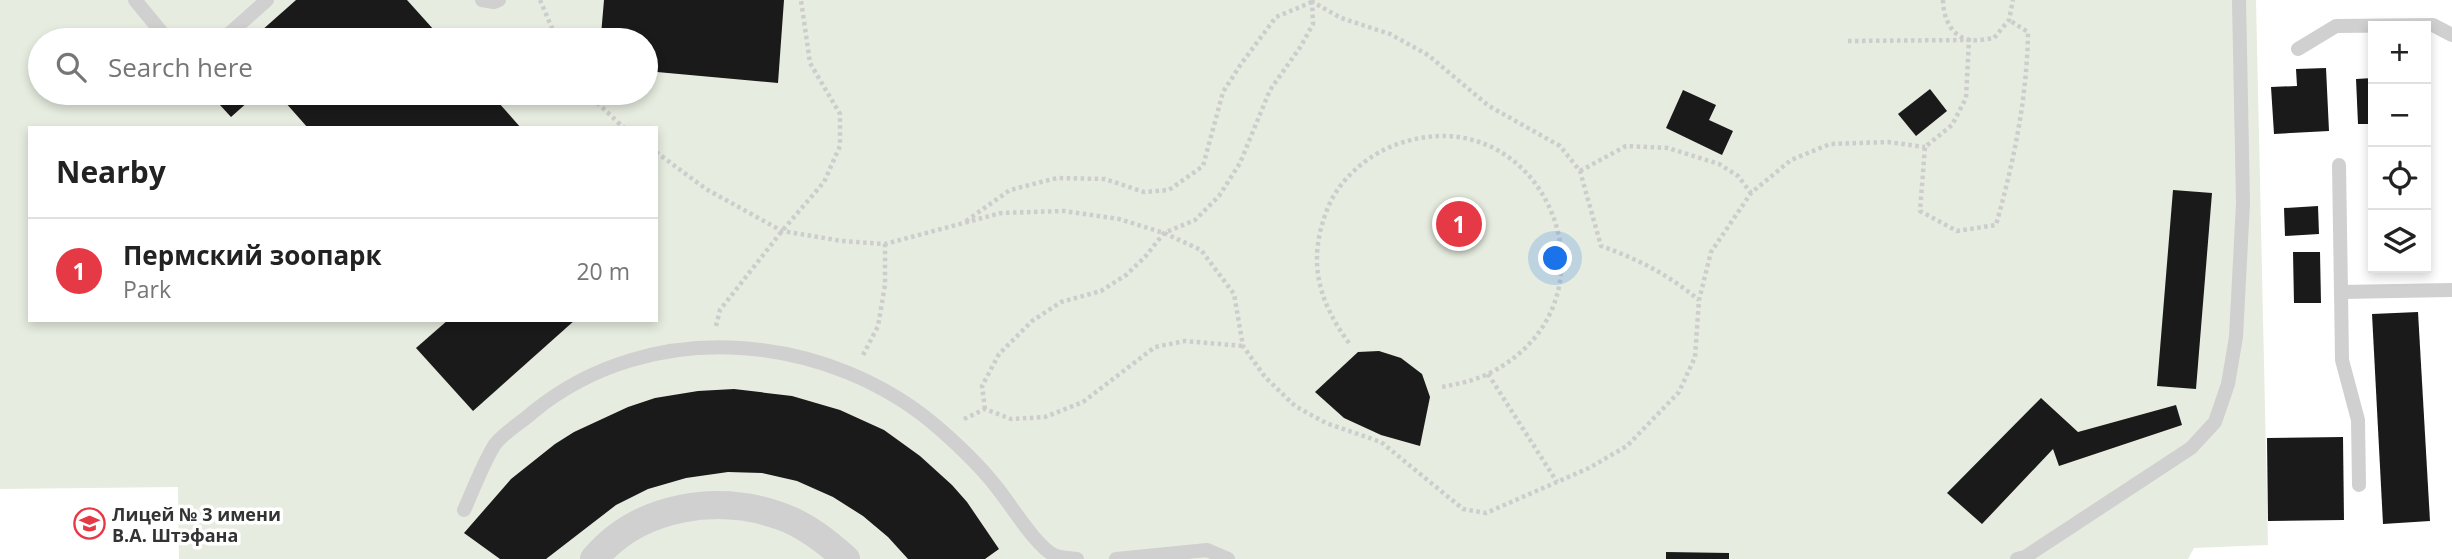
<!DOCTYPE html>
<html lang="en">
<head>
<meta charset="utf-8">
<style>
  :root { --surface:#fff; --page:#f2f2f2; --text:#222; --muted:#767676; --line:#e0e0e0; --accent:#e63946 }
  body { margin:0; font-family:"Open Sans",sans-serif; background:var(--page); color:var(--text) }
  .controls { position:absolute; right:21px; top:21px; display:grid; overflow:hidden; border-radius:0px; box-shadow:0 4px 10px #0003 }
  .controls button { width:63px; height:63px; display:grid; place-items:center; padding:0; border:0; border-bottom:2px solid var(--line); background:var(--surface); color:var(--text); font:35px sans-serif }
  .you { position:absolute; left:1556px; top:259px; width:24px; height:24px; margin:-18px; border:5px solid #fff; border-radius:50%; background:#1a73e8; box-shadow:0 0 0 10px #1a73e833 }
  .badge { display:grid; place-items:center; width:46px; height:46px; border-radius:50%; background:var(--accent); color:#fff; font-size:23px; font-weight:700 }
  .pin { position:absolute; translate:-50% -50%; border:4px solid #fff; box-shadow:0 2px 7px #0006 }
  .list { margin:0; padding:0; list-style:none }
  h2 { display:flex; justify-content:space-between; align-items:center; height:91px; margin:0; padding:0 28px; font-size:30px }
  h2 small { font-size:23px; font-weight:400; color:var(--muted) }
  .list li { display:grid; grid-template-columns:46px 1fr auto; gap:21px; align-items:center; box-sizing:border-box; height:105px; padding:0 28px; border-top:2px solid var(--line) }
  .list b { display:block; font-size:26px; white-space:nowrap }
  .list p { margin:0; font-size:23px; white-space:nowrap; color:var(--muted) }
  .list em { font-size:23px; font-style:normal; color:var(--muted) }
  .icon { flex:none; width:38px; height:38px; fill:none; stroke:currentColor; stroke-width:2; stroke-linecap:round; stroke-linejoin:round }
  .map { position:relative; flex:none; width:2452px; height:559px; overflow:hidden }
  .search { position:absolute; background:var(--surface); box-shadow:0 4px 10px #0003; left:28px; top:28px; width:630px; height:77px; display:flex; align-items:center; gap:18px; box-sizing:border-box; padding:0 24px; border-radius:38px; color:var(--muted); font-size:26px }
  .panel { position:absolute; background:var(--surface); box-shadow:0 4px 10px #0003; left:28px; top:126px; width:630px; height:196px; border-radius:0px }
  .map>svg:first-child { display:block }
  .green { fill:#e6ecdf; fill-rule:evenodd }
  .building { fill:#1a1a1a }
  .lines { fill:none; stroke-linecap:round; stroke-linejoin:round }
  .path { stroke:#cdcdcd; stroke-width:4.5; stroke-dasharray:3.5 3.5; stroke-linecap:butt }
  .lane { stroke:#d0d0d0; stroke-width:14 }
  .street { stroke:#d0d0d0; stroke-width:28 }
  .labels { text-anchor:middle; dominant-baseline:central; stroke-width:7; stroke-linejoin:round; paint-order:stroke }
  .poi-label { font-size:18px; font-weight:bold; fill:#333; stroke:#fff; text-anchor:start }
</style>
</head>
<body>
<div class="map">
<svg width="2452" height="559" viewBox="0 0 2452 559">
  <rect width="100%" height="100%" fill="#fff"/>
  <path class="green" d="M0,0H2256L2268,545L2194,548L2188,559H179L178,487L0,489ZM40,40H646V93H40ZM30,128H656V320H30Z"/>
  <g class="building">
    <polygon points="296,0 407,0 443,40 251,40"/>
    <polygon points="604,0 784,0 778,83 646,71 646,40 609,40 609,36 601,35"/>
    <polygon points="2326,68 2329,131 2274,134 2271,87 2297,86 2296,69"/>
    <polygon points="2373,78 2373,124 2358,124 2356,79"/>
    <polygon points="1930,89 1947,111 1916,136 1898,114"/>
    <polygon points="1683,90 1716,105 1709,120 1733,131 1722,155 1666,128"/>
    <polygon points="209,93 258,93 231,117"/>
    <polygon points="277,93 490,93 521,128 308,128"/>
    <polygon points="2173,190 2212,193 2196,389 2157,386"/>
    <polygon points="2318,206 2319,234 2285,236 2284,208"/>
    <polygon points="2293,252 2320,252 2321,303 2294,303"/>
    <polygon points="2374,268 2413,268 2414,271 2374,273"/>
    <polygon points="2418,312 2430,521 2383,524 2372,314"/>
    <polygon points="448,320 575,320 473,411 416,348"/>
    <polygon points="1379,351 1401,358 1422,374 1430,397 1420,446 1381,435 1344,418 1315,392 1358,352"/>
    <polygon points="734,389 792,396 840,410 884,430 920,456 952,485 967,502 999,549 985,559 908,559 888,537 863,516 833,497 797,481 762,473 728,472 686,478 648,489 616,505 546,559 500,559 464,533 511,479 555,444 574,432 628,407 655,398 698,391"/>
    <polygon points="2041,398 2078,432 2176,405 2182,425 2059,466 2053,449 1982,524 1947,493"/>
    <polygon points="2343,437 2344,520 2268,521 2267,438"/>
    <polygon points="1666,552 1729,553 1729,559 1666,559"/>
  </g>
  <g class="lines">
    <g class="path">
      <polyline points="540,0 557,40"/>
      <path d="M1943,0C1943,17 1951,37 1970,40C1978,41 1987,39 1994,38L2009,20L2013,0"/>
      <path d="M1311,1L1341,18L1390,34L1428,55L1489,106L1560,146L1580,171L1601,246C1640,260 1667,274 1699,300"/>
      <path d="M1848,41L1969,40L1966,98L1952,125L1925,147L1920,211L1957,231L1996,225C2014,161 2027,98 2028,32L2009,20"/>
      <polyline points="587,93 624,128"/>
      <polyline points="656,152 706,189 782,231 842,241 885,244 1001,213 1064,211 1119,219 1164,233 1201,250 1234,294 1243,346 1265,377 1295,406 1326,423 1381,442 1463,509 1486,513 1589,468 1627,446 1679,392 1695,357 1699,300 1711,252 1751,193 1791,160 1830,144 1888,142 1925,147"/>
      <polyline points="1580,171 1626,146 1668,148 1719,164 1738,176 1751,193"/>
      <polyline points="966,221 1010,190 1057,178 1105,179 1144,192 1169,190 1203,166 1223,92 1241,64 1276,17 1312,2"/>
      <polyline points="716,326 720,310 782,231 824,182 840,146 840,114 810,63 801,0"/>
      <path d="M1349,343C1316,298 1307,257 1329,205C1341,178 1368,155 1395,145C1543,90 1633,302 1488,374C1473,381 1457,384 1442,387"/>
      <polyline points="863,355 878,326 885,285 885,244"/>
      <polyline points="1488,374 1557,482"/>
      <polyline points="985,409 982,386 999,354 1032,321 1061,302 1101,291 1126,275 1145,257 1164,233 1195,220 1219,196 1240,163 1270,90 1301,46 1313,24 1312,0"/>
      <polyline points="964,419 985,409 1011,419 1045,417 1083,402 1155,347 1185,341 1243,346"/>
    </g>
    <g class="lane">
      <polyline points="135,0 168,40"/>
      <polyline points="482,0 494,2 499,0"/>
      <polyline points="222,40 267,0"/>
      <polyline points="2298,49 2336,26 2433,25 2452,35"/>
      <polyline points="2339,165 2341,292 2452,290"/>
      <polyline points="2341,292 2342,360 2358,420 2359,485"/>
      <path d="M464,510C472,493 486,456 496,443C506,431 522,422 533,412C651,315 831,332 942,431C960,447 979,465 994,484C1009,501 1036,548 1056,556C1062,558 1070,558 1077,559"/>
      <polyline points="1116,559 1207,550 1228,559"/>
      <polyline points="2017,559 2025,557 2191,448 2215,422 2228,384 2236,337 2243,203 2239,0"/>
    </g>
    <path class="street" d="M594,559C639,505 719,493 783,517C807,526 827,542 846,559"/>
  </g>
  <defs>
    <symbol id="school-ring" viewBox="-11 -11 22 22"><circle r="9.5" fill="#fff" stroke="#e63946" stroke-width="1.5"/><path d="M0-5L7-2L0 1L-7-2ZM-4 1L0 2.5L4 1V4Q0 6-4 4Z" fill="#e63946"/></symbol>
  </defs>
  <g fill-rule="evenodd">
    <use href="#school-ring" x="72" y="506" width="35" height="35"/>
  </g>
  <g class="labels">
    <g class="poi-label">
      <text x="112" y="514">Лицей № 3 имени<tspan x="112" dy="21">В.А. Штэфана</tspan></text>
    </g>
  </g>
</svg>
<div class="controls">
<button>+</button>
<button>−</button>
<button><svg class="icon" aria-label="locate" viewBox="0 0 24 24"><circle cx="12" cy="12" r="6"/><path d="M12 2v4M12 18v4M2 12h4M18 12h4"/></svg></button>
<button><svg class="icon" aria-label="layers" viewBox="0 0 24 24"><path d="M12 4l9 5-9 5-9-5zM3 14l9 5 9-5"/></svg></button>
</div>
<div class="you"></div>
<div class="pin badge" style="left:1459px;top:224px">1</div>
<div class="search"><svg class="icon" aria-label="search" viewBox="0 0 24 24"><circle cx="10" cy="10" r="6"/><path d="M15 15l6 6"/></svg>Search here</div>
<section class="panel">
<h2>Nearby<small></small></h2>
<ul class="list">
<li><span class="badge">1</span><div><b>Пермский зоопарк</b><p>Park</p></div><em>20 m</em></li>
</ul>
</section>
</div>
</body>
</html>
